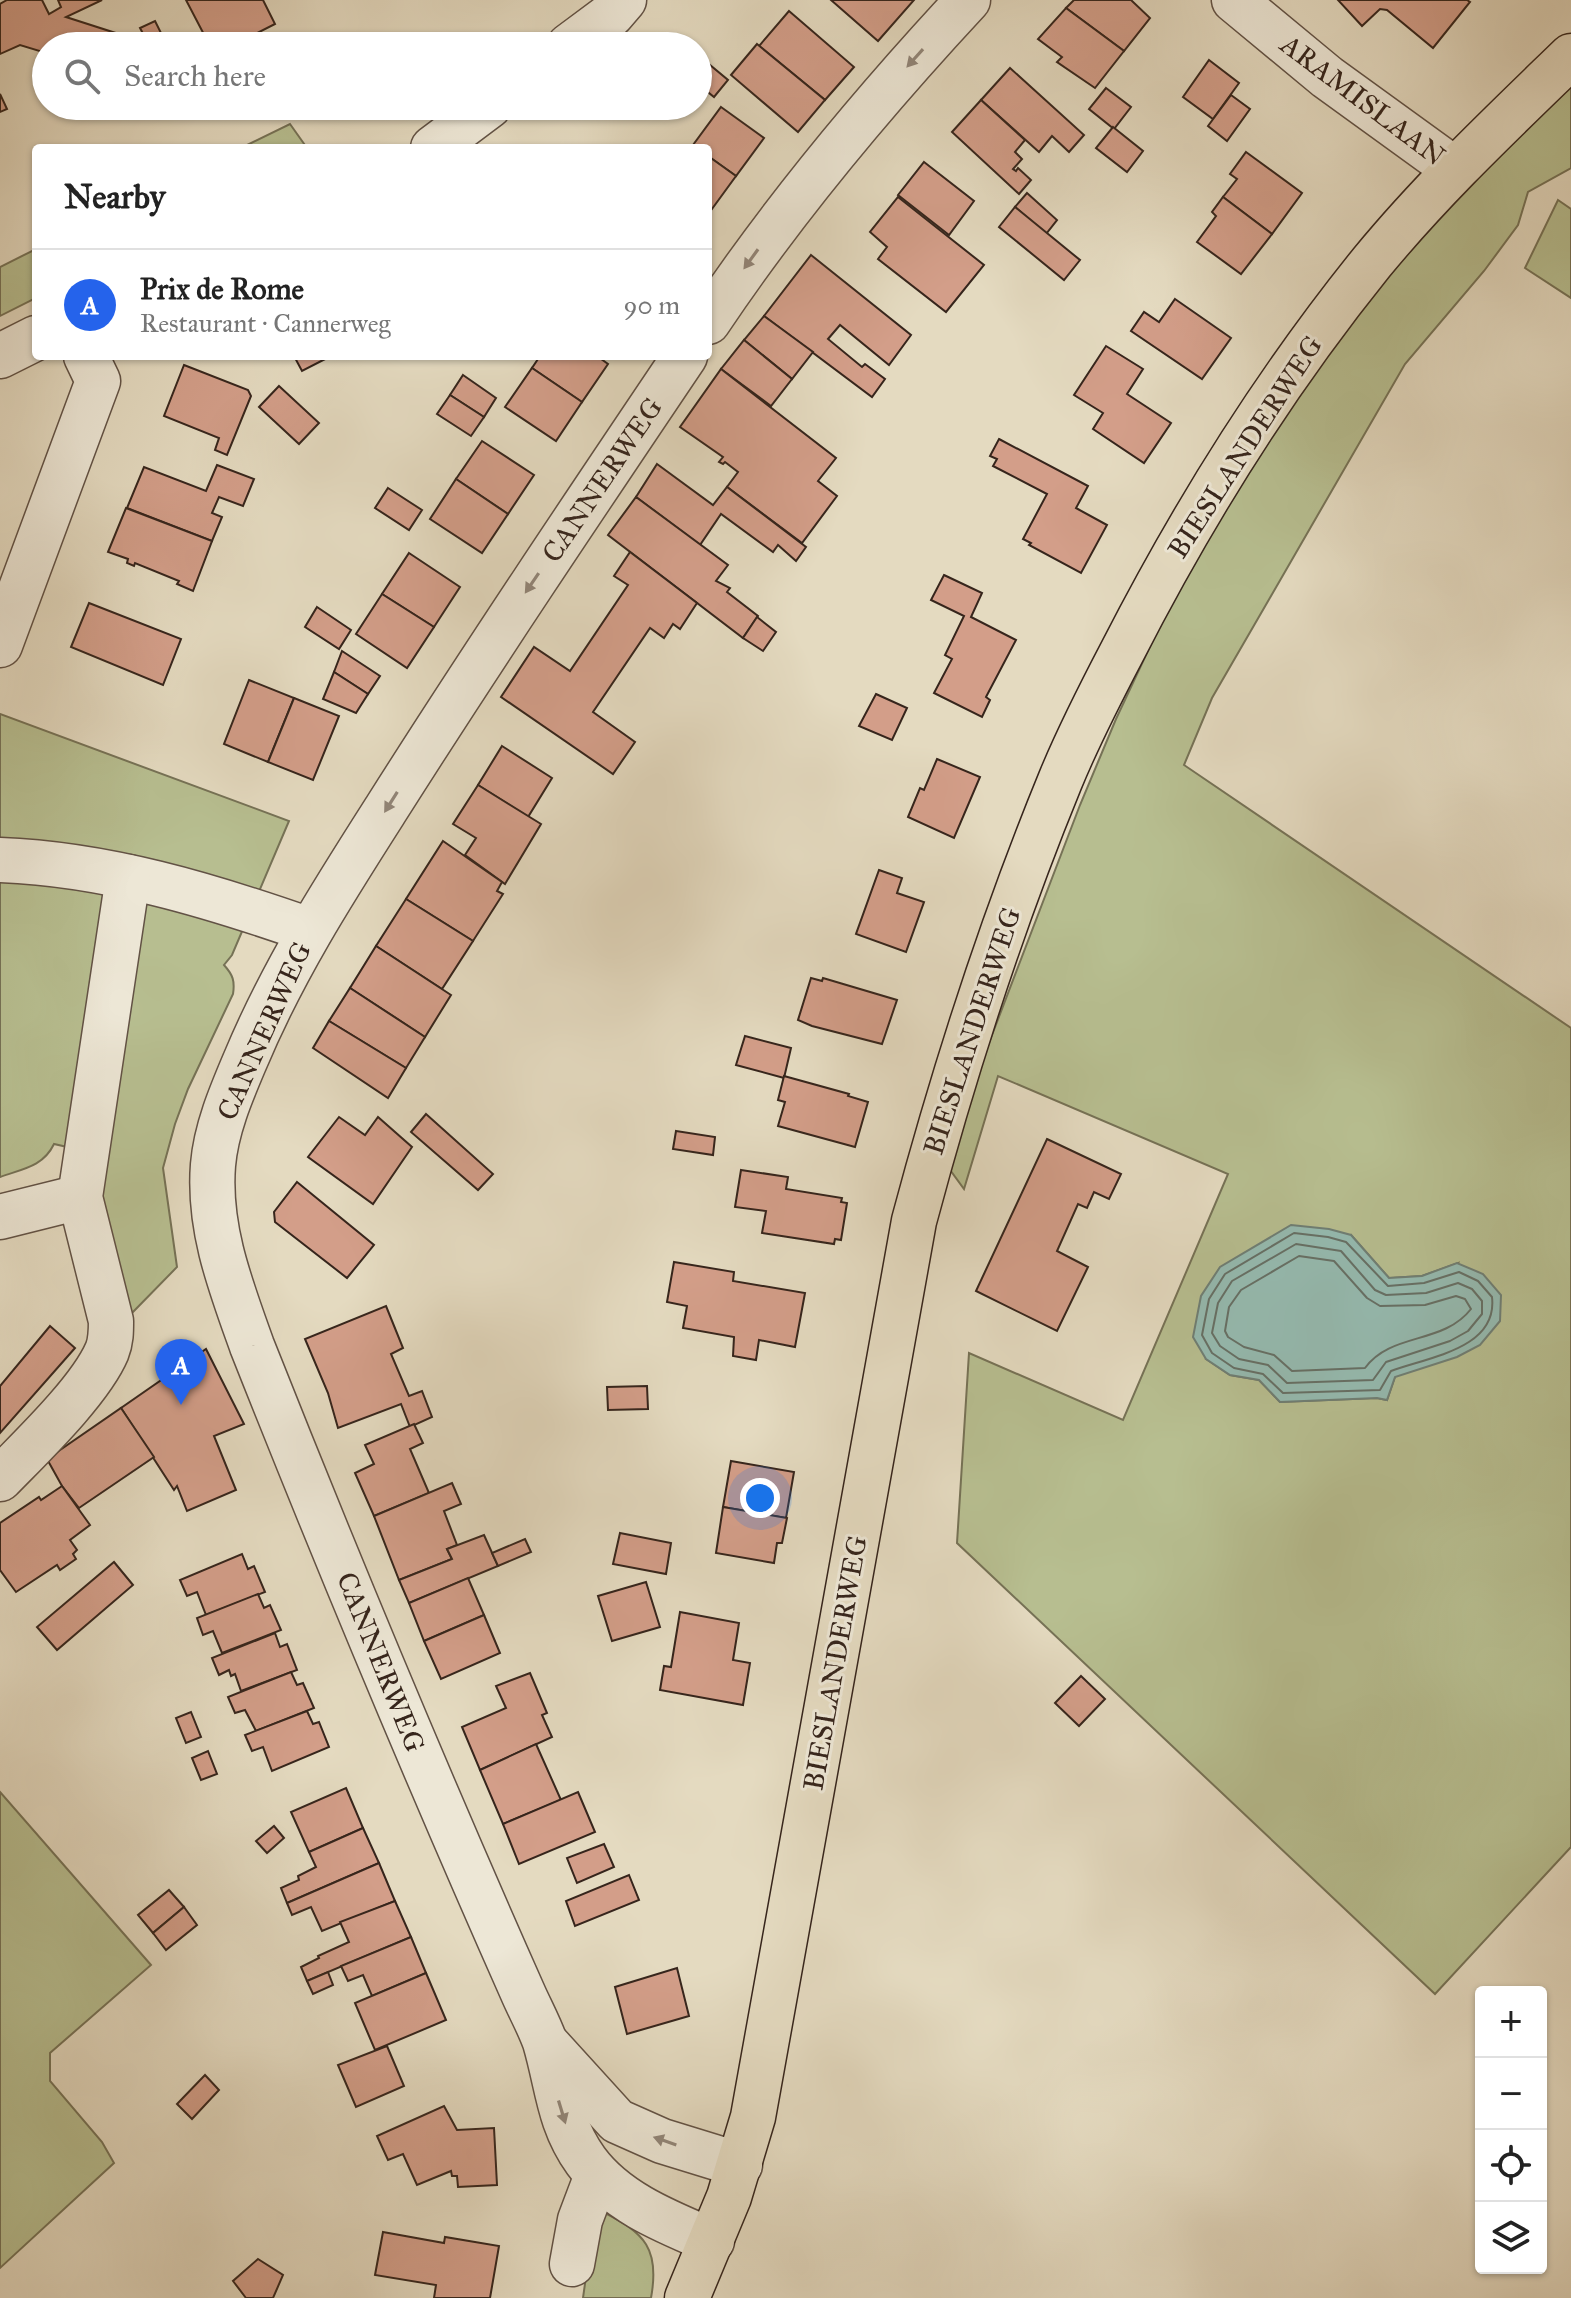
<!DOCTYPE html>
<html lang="en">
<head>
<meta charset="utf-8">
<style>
  :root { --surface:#fff; --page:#f2f2f2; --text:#222; --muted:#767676; --line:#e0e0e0; --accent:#2563eb }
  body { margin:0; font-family:"IM FELL Great Primer",serif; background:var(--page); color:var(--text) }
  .controls { position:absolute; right:24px; bottom:24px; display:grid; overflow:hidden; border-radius:8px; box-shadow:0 2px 6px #0004 }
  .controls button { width:72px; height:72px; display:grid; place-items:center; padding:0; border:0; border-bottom:2px solid var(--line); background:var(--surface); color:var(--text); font:40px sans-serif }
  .you { position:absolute; left:760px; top:1498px; width:28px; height:28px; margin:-20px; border:6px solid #fff; border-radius:50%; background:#1a73e8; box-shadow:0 0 0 12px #1a73e833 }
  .badge { display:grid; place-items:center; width:52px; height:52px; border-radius:50%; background:var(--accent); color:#fff; font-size:26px; font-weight:700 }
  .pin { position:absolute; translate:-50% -66px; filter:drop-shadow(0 2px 4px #0008) }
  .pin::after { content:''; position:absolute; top:42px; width:28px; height:24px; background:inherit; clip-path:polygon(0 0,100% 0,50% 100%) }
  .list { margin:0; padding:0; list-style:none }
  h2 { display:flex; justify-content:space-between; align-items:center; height:104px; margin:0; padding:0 32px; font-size:34px }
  h2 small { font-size:26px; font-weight:400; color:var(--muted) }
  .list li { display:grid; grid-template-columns:52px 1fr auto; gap:24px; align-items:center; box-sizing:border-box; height:112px; padding:0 32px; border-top:2px solid var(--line) }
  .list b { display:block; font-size:30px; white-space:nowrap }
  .list p { margin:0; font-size:26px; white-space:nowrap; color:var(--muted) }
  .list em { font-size:26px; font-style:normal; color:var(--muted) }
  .icon { flex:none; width:44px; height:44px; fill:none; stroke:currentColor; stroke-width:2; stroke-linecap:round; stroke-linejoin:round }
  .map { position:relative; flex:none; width:1571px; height:2298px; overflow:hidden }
  .search { position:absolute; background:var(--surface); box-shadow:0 2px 6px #0004; left:32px; top:32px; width:680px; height:88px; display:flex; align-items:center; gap:20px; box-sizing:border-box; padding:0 28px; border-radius:44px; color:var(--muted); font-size:30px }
  .panel { position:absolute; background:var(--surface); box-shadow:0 2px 6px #0004; left:32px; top:144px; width:680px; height:216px; border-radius:8px }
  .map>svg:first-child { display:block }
  .green { fill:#b7be90; stroke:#767256; stroke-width:2; fill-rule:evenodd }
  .water { fill:#95bbb1; stroke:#6f7f75; stroke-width:2 }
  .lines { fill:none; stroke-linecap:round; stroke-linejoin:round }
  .shore { stroke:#667066; stroke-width:2 }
  .building { fill:#d39e89; stroke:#36251c; stroke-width:2 }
  .minor-casing { stroke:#625245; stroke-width:47 }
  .major-casing { stroke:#36251c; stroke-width:47 }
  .minor { stroke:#ede7d6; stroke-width:44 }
  .major { stroke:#e4dac0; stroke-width:44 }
  .oneway { fill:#928679 }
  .labels { text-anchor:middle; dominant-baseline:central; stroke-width:6; stroke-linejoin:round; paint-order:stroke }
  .street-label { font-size:28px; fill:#36251c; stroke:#ede7d6 }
</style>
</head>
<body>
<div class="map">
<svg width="1571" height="2298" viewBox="0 0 1571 2298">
  <rect width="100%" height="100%" fill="#e4dac0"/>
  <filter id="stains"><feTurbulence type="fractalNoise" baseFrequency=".0025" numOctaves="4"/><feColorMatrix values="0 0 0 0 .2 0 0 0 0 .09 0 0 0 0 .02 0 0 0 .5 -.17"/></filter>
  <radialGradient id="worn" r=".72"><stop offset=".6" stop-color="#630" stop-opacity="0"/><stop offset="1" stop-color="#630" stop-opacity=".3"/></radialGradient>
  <g class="green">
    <path d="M1571,83V168L1528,192L1518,225L1484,271L1405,364L1212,698L1184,765L1571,1028V1847L1435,1994L957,1543L969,1353L1123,1420L1228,1174L998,1076L964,1189L948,1167L979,1069L1080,805L1116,719L1204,531L1387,270ZM1351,1235L1389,1278L1422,1276L1458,1263L1395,1377L1387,1400L1377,1398L1280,1402L1259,1380L1230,1375L1206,1359Z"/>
    <polygon points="290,124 307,148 241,148"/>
    <polygon points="1558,200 1571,209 1571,298 1525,268"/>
    <polygon points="36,249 36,298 0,316 0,267"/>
    <path d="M0,714L289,821L232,955L224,965C233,975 235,981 233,994L188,1089L175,1124L163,1168L177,1267L131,1314L101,1209L102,1155L54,1144C43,1167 22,1169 0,1177Z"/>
    <polygon points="0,1792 151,1965 50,2053 50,2081 102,2142 114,2163 0,2268"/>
    <path d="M603,2212C645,2233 660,2249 651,2298H583L591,2241Z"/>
  </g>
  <polygon class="water" points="1291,1225 1329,1229 1351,1235 1389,1278 1422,1276 1457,1263 1483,1274 1501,1295 1500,1321 1480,1345 1457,1357 1395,1377 1387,1400 1377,1398 1280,1402 1259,1380 1230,1375 1206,1359 1193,1337 1201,1296 1220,1267"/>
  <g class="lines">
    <g class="shore">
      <path d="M1294,1233L1328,1237L1346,1242L1388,1286L1424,1283L1459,1272L1478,1281L1492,1297C1498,1349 1428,1357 1391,1371L1380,1390L1283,1393L1263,1374L1234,1368L1212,1353L1202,1335L1209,1299L1225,1274Z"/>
      <polygon points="1296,1244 1341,1251 1375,1290 1386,1295 1426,1293 1458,1283 1472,1289 1482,1301 1482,1314 1468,1331 1450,1341 1386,1362 1373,1380 1287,1383 1268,1365 1239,1359 1220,1346 1212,1333 1218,1303 1232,1281"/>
      <path d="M1299,1256L1334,1261L1367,1298L1380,1306L1425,1305L1456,1296L1465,1299L1471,1309C1443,1345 1391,1332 1365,1368L1292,1371L1274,1355L1244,1347L1228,1337L1225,1331L1229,1307L1241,1290Z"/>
    </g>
  </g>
  <g class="building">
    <polygon points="7,0 42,0 49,14 61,7 58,0 102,0 66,17 125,36 122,46 46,46 46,53 20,45 0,54 0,4"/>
    <polygon points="186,0 263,0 275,24 232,46 210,46"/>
    <polygon points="831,0 914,0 878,41"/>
    <polygon points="1074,0 1131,0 1150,18 1124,51 1066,8"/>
    <polygon points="1338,0 1467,0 1470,2 1433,48 1387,10 1380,9 1362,26"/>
    <polygon points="1066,8 1124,51 1095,88 1057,62 1062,57 1038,39"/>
    <polygon points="789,11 854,67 825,100 759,46"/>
    <polygon points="155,21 161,33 147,41 140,28"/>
    <polygon points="757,44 825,100 798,132 731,75"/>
    <polygon points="698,55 728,80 714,97 698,84"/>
    <polygon points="1209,60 1239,83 1213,119 1183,97"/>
    <polygon points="1010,68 1084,135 1069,152 1052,136 1039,152 981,100"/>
    <polygon points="1106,88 1131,107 1114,129 1089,109"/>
    <polygon points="0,94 7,109 0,112"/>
    <polygon points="1231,95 1250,109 1227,141 1208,126"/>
    <polygon points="981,100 1025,140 1015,152 1022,159 1013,169 1016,171 1018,168 1031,180 1019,194 952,132"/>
    <polygon points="721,107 764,138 736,176 708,156 708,148 697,148 693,145"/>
    <polygon points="1113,127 1143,151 1127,172 1096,148"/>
    <polygon points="1246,152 1302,193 1272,234 1223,197 1237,179 1230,174"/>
    <polygon points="708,156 736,176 709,213 708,213"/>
    <polygon points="924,162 974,201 949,235 898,195"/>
    <polygon points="1027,193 1057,220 1046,234 1015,207"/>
    <polygon points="898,197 984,265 946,312 878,259 887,247 870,232"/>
    <polygon points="1223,197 1272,234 1241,274 1197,242 1216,216 1212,212"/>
    <polygon points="1015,207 1080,260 1064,280 999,227"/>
    <polygon points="811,255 911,335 889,365 840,325 828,339 862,367 865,364 885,379 872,397 764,316"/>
    <polygon points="1175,299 1231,338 1202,379 1131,331 1144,312 1159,322"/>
    <polygon points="764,316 813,352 792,379 744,340"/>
    <polygon points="744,340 792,379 771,406 721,369"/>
    <polygon points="1106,346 1143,369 1127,394 1171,423 1144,463 1093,429 1103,413 1074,395"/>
    <polygon points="294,356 331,356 302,371"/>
    <polygon points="540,356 597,356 608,364 582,402 532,368"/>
    <polygon points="184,365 248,390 251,396 227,455 215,450 219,438 164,416"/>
    <polygon points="532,368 582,402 556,441 505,407"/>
    <polygon points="721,369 836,458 818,481 837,496 802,543 727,487 738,472 725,462 723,464 719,462 723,457 680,427"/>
    <polygon points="463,375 496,398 484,417 450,395"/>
    <polygon points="279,386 319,423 299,444 259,407"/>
    <polygon points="450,395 484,417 471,436 437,414"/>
    <polygon points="999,439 1088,486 1076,508 1107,525 1081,573 1029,545 1031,543 1023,539 1047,494 993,466 997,459 990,456"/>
    <polygon points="482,441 534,475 508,514 456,479"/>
    <polygon points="657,464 713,505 727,487 806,547 796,561 778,545 773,552 721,514 700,545 636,497"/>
    <polygon points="217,465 254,479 243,506 219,497 212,513 222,517 212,541 127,508 144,467 206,491"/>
    <polygon points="456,479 508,514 482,553 430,519"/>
    <polygon points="388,488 422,510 409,530 375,508"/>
    <polygon points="636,497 728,565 716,581 730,588 727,592 758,616 743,638 608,535"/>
    <polygon points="126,508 212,541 193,591 177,584 179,581 135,563 134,566 127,563 128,559 108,552"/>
    <polygon points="630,552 697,603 680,629 673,624 664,638 650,628 593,712 635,742 613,774 501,697 534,647 570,671 628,585 614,576"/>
    <polygon points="409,553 460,587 434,627 382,594"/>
    <polygon points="944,575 982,593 971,617 1016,640 986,697 990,700 982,717 934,693 952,659 945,655 964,616 931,600"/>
    <polygon points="382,594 434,627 407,668 356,634"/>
    <polygon points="89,603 181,639 163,685 71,647"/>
    <polygon points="317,607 351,630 339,649 305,627"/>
    <polygon points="757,617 776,632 763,651 743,638"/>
    <polygon points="342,651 380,676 368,694 334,672"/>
    <polygon points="334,672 368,694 356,713 323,699"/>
    <polygon points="249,680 294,698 268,762 224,744"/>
    <polygon points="876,694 907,708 892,740 859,726"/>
    <polygon points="294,698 339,716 313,780 268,762"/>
    <polygon points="502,746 552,778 528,817 478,785"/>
    <polygon points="937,759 980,777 954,838 908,817 920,788 924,790"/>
    <polygon points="478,785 541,824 505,884 465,855 476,838 453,824"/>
    <polygon points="443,841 502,882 497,891 503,894 473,941 406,899"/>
    <polygon points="879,870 902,878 897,893 924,902 906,952 856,934"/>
    <polygon points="406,899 473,941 442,989 376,946"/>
    <polygon points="376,946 451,995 425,1037 350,988"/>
    <polygon points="811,978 822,981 823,978 897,1000 882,1044 812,1026 798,1020"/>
    <polygon points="350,988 425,1037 406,1068 329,1021"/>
    <polygon points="329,1021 406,1068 388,1098 313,1048"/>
    <polygon points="745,1036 791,1048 784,1078 736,1065"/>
    <polygon points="784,1076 849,1094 848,1096 868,1102 855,1147 778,1126 785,1102 778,1100"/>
    <polygon points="426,1114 493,1174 478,1190 411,1132"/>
    <polygon points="339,1117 365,1135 378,1117 412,1147 373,1204 308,1157"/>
    <polygon points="676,1131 715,1137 713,1155 673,1149"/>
    <polygon points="1047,1139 1121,1174 1109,1199 1094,1192 1087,1208 1078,1204 1057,1251 1088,1267 1057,1331 976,1291"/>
    <polygon points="741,1170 788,1177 786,1189 842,1198 841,1202 847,1203 841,1240 835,1239 834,1244 762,1233 766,1211 735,1207"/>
    <polygon points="297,1182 374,1245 347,1278 275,1222 274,1212"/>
    <polygon points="674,1262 734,1272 733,1281 805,1293 795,1347 759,1340 756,1360 733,1356 734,1337 683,1328 687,1306 667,1302"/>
    <polygon points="386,1306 403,1348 391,1354 409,1396 422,1391 432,1417 410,1427 401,1404 338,1428 328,1393 305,1339"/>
    <polygon points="50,1326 75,1348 0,1433 0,1386"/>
    <polygon points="206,1349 244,1424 214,1436 236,1490 187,1511 177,1486 174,1490 121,1408"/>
    <polygon points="647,1386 648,1409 608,1410 607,1387"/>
    <polygon points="121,1408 154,1457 79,1508 62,1486 47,1459"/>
    <polygon points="414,1424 423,1443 410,1449 429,1493 374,1516 355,1473 374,1464 365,1445"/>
    <polygon points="731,1461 794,1472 786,1518 723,1507"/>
    <polygon points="452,1483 461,1504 444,1511 457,1545 447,1549 452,1559 399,1580 374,1516"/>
    <polygon points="62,1486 90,1525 70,1540 77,1550 73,1554 76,1559 60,1570 57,1565 16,1592 0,1570 0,1523 39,1497 41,1500"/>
    <polygon points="723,1507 787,1518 782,1543 777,1543 774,1563 716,1553"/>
    <polygon points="620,1533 671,1543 666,1574 613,1564"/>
    <polygon points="484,1535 498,1566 409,1603 399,1580 452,1559 447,1549"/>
    <polygon points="525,1539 531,1552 498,1566 492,1553"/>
    <polygon points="242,1554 248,1569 254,1566 265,1592 206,1615 197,1592 187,1596 180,1580"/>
    <polygon points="114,1562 133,1585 57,1650 37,1627"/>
    <polygon points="468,1578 484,1615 424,1641 409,1603"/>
    <polygon points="646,1582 660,1627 612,1641 598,1596"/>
    <polygon points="258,1594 264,1608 270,1605 281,1630 222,1653 213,1631 203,1635 197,1618"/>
    <polygon points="680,1612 739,1623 733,1660 750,1663 743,1705 660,1690 664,1666 671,1667"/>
    <polygon points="484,1615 500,1653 441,1679 424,1641"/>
    <polygon points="275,1633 280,1647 287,1644 297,1670 241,1691 235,1674 231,1676 229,1670 219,1675 212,1658"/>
    <polygon points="291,1672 297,1685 303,1683 314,1708 256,1731 245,1710 235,1713 228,1697"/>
    <polygon points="530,1673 547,1713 542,1715 552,1737 480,1770 462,1727 506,1708 496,1686"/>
    <polygon points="1081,1676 1105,1699 1079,1726 1055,1703"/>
    <polygon points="307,1711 313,1724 319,1722 329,1747 272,1771 263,1747 252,1751 245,1735"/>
    <polygon points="191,1712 201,1737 186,1743 176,1718"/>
    <polygon points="536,1744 561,1800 503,1824 480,1770"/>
    <polygon points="208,1751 217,1774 201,1780 192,1758"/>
    <polygon points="346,1788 363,1828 309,1852 291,1812"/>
    <polygon points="578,1792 595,1832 519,1864 503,1824"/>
    <polygon points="274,1826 284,1838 267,1853 256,1841"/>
    <polygon points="363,1828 379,1863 287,1903 281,1888 299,1880 298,1876 316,1867 309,1852"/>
    <polygon points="604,1844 614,1867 577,1883 567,1858"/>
    <polygon points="379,1863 395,1901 322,1931 311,1907 292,1915 287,1903"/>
    <polygon points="629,1875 639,1900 575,1926 566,1901"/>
    <polygon points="169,1890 184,1907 153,1933 138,1915"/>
    <polygon points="395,1901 411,1937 307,1981 301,1967 319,1958 318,1956 349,1942 340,1922"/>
    <polygon points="184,1907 197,1925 166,1950 153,1933"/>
    <polygon points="411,1937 426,1973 372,1996 363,1975 348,1981 341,1966"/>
    <polygon points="677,1968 689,2016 627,2034 615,1987"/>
    <polygon points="328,1972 333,1985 313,1994 307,1981"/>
    <polygon points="426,1973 446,2020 375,2050 355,2003"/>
    <polygon points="387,2046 404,2086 356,2107 338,2065"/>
    <polygon points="205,2075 219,2090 192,2119 177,2104"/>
    <polygon points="444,2106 457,2130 494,2128 497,2185 458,2187 457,2176 452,2176 451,2171 417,2185 403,2154 388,2160 377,2136"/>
    <polygon points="383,2232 444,2243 445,2237 499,2246 490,2298 434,2298 436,2285 375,2275"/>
    <polygon points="258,2259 283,2275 273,2298 246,2298 233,2281"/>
  </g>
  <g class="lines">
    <defs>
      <g id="minor">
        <polyline points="1234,0 1327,77 1454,169"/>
        <polyline points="569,46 612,14 624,0"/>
        <polyline points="433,148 489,106"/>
        <path d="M708,322C785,207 874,101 968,0"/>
        <polyline points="0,356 36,338"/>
        <path d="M685,356C584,506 483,656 386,809C333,892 283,970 245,1061C231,1094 216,1129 213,1165C208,1229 231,1287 252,1346C338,1563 428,1779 523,1993C530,2009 539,2025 545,2042C558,2086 558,2122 586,2161C616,2202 667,2222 712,2241"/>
        <polyline points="0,645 98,381 86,356"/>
        <path d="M0,860C106,864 209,895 309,930"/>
        <polyline points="0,1217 80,1197"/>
        <path d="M0,1479C30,1448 90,1391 107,1351C111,1341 111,1332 111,1321L80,1197L128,877"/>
        <polyline points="546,2043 617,2121 662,2141 740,2165"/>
        <polyline points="572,2264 580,2220 597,2175"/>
      </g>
      <path id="major" d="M687,2298L729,2197L753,2117L914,1221C954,1071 1001,925 1060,781C1078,737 1100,694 1122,652C1192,515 1275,382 1372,262C1433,188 1502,123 1571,56"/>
    </defs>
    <use href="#minor" class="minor-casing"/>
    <use href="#major" class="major-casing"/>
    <use href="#minor" class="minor"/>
    <use href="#major" class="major"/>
  </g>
  <defs><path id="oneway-solid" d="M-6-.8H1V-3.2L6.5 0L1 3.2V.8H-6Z" transform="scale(2)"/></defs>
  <g class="oneway">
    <use href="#oneway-solid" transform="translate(915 58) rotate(132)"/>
    <use href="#oneway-solid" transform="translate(751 259) rotate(126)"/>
    <use href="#oneway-solid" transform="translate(532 583) rotate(124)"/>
    <use href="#oneway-solid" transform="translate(391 802) rotate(122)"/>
    <use href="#oneway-solid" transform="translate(562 2112) rotate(73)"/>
    <use href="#oneway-solid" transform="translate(665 2141) rotate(-161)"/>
  </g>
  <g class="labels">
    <g class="street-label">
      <text transform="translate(1363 100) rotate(37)">ARAMISLAAN</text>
      <text transform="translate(1245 447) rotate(-57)">BIESLANDERWEG</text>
      <text transform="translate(602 480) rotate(-56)">CANNERWEG</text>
      <text transform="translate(264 1031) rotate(-66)">CANNERWEG</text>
      <text transform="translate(972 1031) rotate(-72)">BIESLANDERWEG</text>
      <text transform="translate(381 1662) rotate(68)">CANNERWEG</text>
      <text transform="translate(835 1663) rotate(-80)">BIESLANDERWEG</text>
    </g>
  </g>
  <rect width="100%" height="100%" filter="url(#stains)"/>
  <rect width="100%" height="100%" fill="url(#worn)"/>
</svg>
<div class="controls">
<button>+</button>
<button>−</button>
<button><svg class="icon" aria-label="locate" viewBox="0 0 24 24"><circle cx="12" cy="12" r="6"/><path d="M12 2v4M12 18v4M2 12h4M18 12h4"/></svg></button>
<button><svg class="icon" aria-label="layers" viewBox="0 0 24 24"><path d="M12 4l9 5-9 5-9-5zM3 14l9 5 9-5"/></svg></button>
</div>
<div class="you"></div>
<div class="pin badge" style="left:181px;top:1405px">A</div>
<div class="search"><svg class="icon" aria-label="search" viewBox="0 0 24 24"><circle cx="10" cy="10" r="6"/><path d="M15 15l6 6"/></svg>Search here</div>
<section class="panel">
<h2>Nearby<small></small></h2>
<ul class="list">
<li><span class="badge">A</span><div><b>Prix de Rome</b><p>Restaurant · Cannerweg</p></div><em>90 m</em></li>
</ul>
</section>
</div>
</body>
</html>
